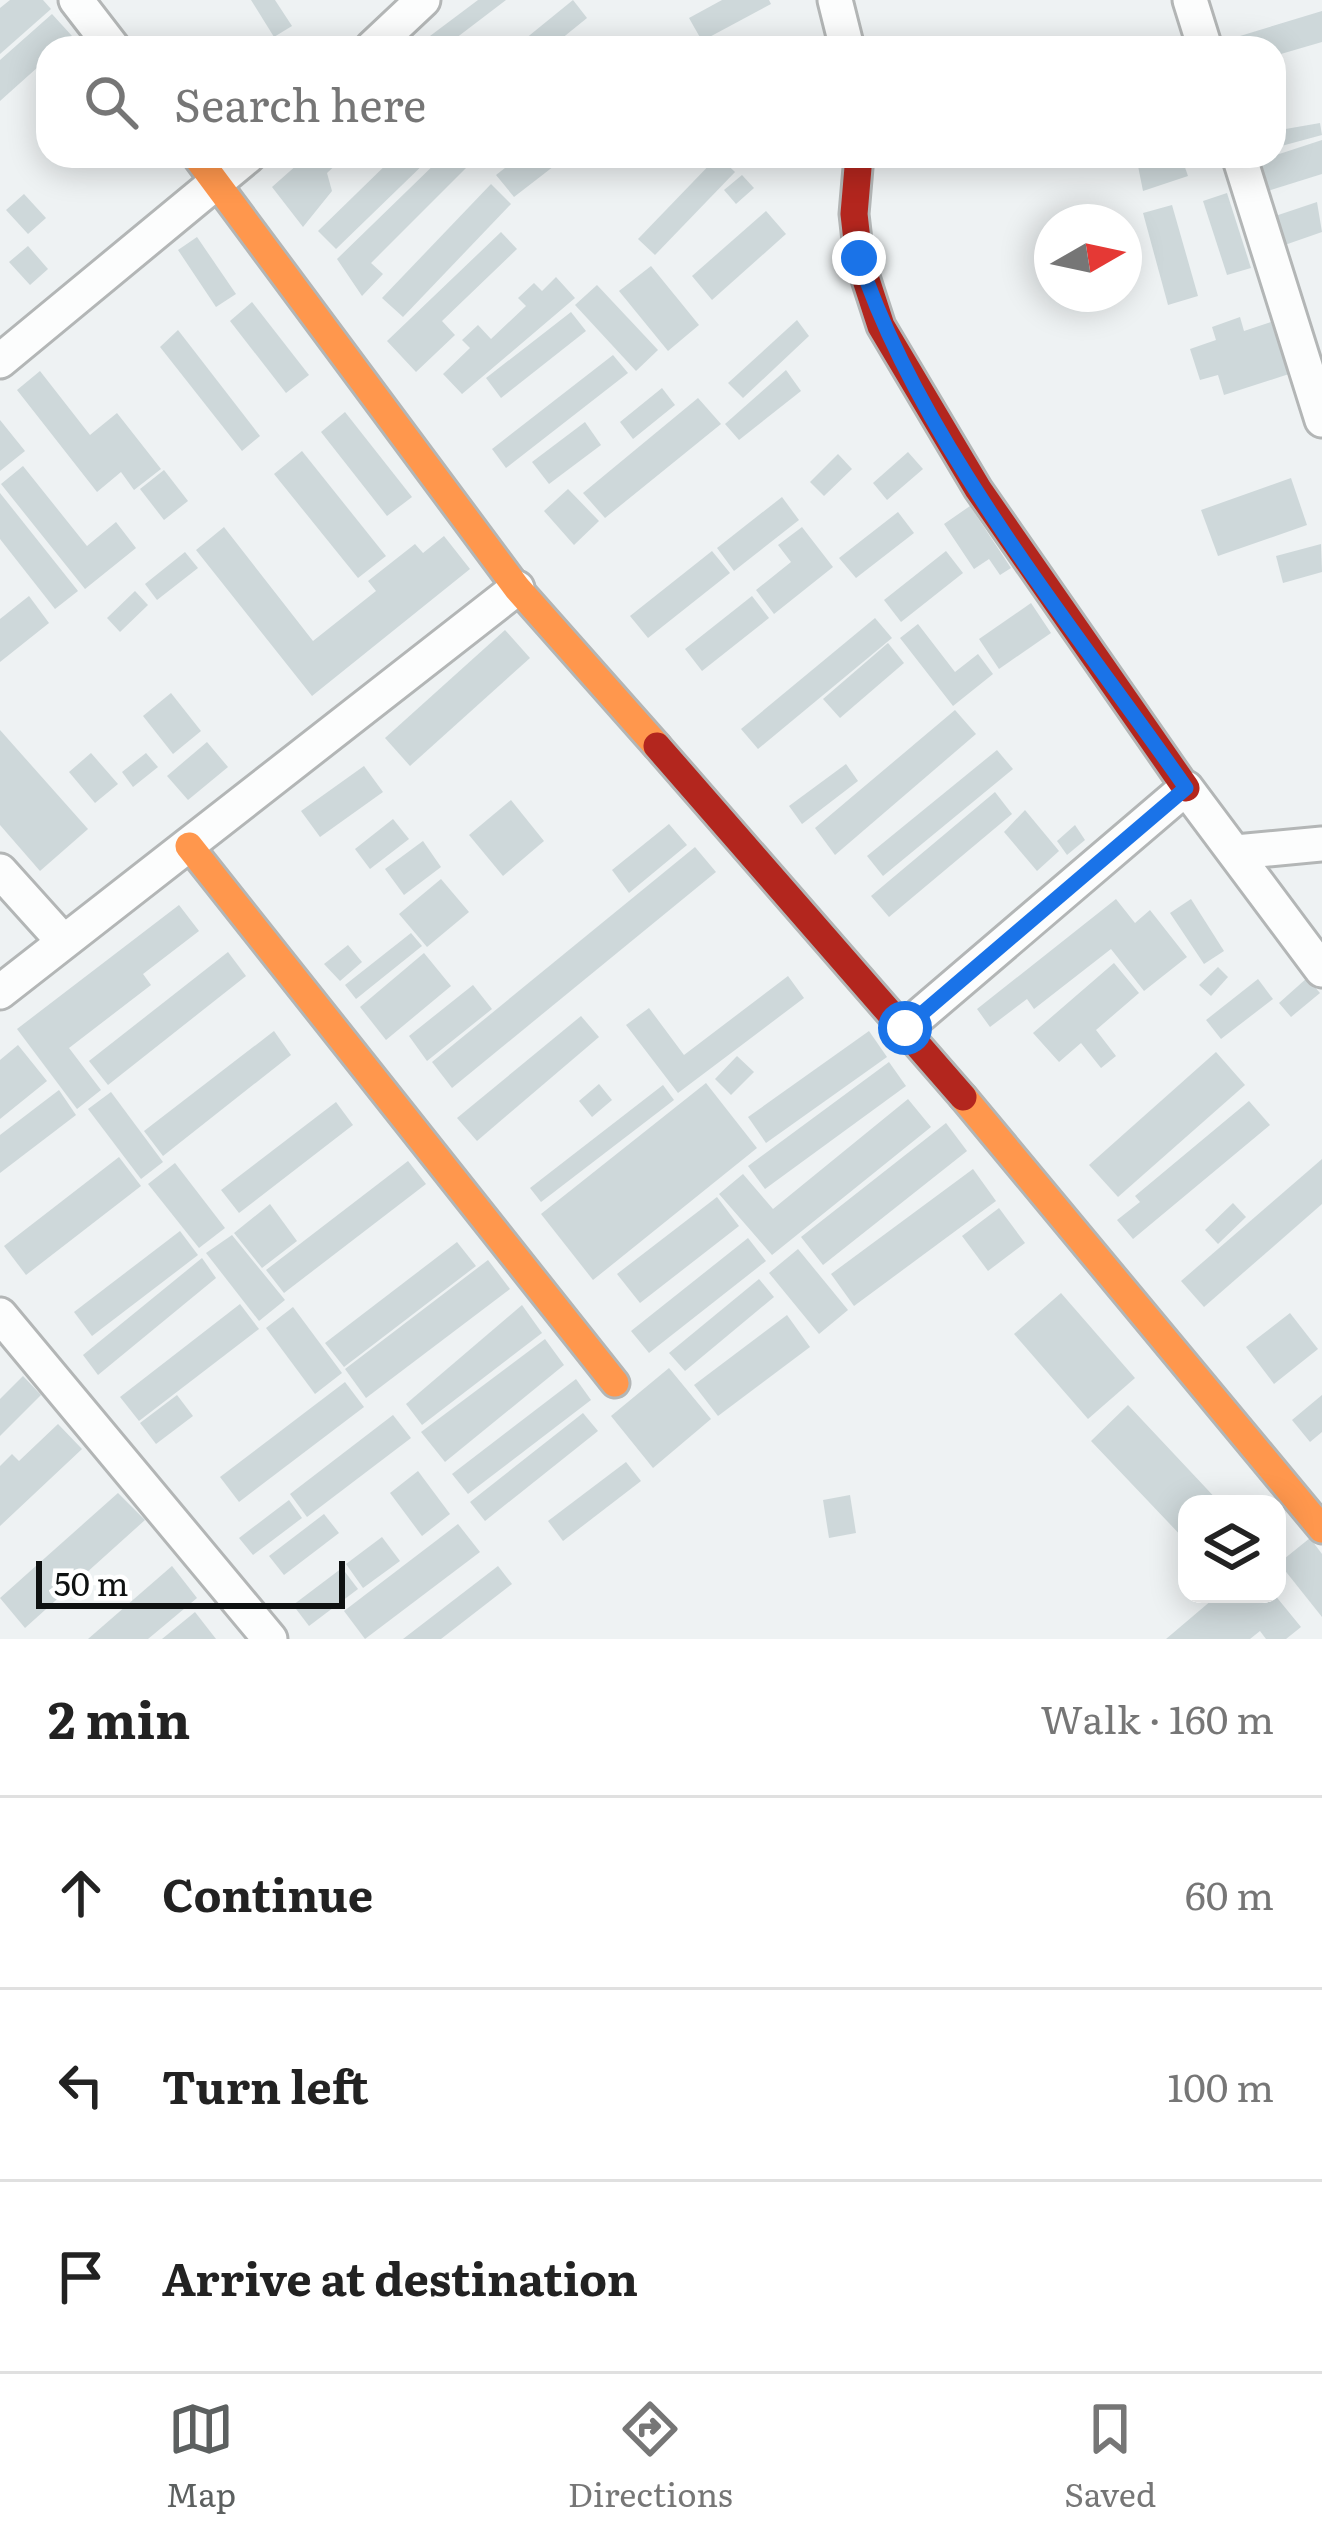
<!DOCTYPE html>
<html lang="en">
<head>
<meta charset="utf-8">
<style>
  :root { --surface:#fff; --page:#f2f2f2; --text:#222; --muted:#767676; --line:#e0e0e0; --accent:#5c6060 }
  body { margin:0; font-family:Literata,serif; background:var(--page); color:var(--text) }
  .controls { position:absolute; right:36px; bottom:36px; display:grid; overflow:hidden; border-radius:24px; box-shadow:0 6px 30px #0003 }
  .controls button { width:108px; height:108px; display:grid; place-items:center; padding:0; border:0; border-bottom:3px solid var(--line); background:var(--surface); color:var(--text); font:60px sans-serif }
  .compass { position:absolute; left:1034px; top:204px; width:108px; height:108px; border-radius:50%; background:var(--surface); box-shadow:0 6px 30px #0003; rotate:81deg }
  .scale { position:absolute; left:36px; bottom:30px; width:309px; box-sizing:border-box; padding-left:12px; border:6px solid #0e1111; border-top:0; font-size:33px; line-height:42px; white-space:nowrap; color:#0e1111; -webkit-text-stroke:9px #fff; paint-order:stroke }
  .stop { position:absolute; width:36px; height:36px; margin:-27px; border:9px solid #1a73e8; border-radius:50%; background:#fff }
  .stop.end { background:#1a73e8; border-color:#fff; box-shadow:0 3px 12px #0008 }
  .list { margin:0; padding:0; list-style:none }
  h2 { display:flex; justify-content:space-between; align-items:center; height:156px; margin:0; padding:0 48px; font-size:51px }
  h2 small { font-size:39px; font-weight:400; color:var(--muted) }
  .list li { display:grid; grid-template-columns:78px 1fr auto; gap:36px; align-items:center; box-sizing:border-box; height:192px; padding:0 48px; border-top:3px solid var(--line) }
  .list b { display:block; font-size:45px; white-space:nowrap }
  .list em { font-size:39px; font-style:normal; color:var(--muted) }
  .icon { flex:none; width:66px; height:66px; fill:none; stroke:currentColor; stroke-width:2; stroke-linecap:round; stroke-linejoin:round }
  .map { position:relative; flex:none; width:1322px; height:1639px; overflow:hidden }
  .search { position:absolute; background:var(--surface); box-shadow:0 6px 30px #0003; left:36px; right:36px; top:36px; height:132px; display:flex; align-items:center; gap:30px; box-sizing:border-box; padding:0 42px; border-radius:36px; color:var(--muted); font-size:45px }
  .sheet { height:732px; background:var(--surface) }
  nav { display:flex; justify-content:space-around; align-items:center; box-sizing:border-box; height:168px; border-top:3px solid var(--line); background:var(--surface); font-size:33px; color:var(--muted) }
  nav a { display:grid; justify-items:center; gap:6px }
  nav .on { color:var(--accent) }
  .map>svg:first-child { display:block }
  .building { fill:#ced8da }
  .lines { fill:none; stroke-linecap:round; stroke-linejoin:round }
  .street-casing { stroke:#b3b6b6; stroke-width:39 }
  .slow-casing { stroke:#b3b6b6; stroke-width:33 }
  .jam-casing { stroke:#b3b6b6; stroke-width:33 }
  .street { stroke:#fcfdfd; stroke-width:33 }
  .slow { stroke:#ff974d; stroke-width:27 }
  .jam { stroke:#b3261e; stroke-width:27 }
  .route { stroke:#1a73e8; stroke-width:15 }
</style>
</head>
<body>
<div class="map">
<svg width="1322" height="1639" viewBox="0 0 1322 1639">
  <rect width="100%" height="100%" fill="#eef2f3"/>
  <g class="building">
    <polygon points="10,0 43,0 51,9 0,54 0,8"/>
    <polygon points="251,0 275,0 292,26 274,37"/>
    <polygon points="478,0 506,0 443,48 414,48"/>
    <polygon points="573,0 587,18 550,48 514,48"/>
    <polygon points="722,0 769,0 771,4 702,41 689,18"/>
    <polygon points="1322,11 1322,42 1274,56 1274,48 1218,48 1217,43"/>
    <polygon points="52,14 72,36 59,48 48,48 48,58 0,101 0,60"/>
    <polygon points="1320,123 1322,135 1274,148 1274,131"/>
    <polygon points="1322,140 1322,174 1268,191 1258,161"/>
    <polygon points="307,156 345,156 327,173 332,191 303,227 272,187"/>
    <polygon points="395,156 432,156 336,249 318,231"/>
    <polygon points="443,156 478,156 371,263 383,274 362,296 337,259"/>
    <polygon points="520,156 567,156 514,197 496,175"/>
    <polygon points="718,156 735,172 655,255 638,239"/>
    <polygon points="1136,156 1181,156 1188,176 1143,191"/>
    <polygon points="742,175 754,188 736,204 724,190"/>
    <polygon points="491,184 511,204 403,317 382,298"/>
    <polygon points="1227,193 1251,268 1227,275 1203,201"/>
    <polygon points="24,194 46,218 28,234 6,210"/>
    <polygon points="1317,202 1322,232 1279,247 1269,218"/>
    <polygon points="1172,205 1198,296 1168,305 1143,213"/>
    <polygon points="766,211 786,234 712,300 692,276"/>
    <polygon points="501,232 517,249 442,321 455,335 416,372 387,341"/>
    <polygon points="197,237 236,294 216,307 178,250"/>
    <polygon points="28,246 48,269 30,285 9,262"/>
    <polygon points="651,266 699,325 668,351 619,291"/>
    <polygon points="556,277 575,298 462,394 443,374 470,348 462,340 478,325 491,339 526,306 518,298 534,283 542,291"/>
    <polygon points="597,285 658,350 636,371 575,305"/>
    <polygon points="252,302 309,375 286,393 230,321"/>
    <polygon points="571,312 586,331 501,398 486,378"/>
    <polygon points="1240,317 1244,331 1271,322 1289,374 1224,395 1218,375 1200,380 1190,349 1216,340 1212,327"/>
    <polygon points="797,320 809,336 743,398 728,383"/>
    <polygon points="178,330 260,436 242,451 160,347"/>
    <polygon points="613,355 628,373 506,468 492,449"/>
    <polygon points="786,370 801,391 739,440 725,424"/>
    <polygon points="40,371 90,435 117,413 161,469 134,490 121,472 97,492 17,390"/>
    <polygon points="662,388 675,405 633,439 620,422"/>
    <polygon points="698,398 721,424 605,518 583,493"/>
    <polygon points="345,412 412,497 387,516 321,432"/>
    <polygon points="0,420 25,451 0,471"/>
    <polygon points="585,422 601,445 549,484 532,462"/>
    <polygon points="302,451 386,556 358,578 274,474"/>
    <polygon points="908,452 923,469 887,500 873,483"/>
    <polygon points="838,454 852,469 824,496 810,482"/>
    <polygon points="23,466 87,546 116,522 136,548 85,589 1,484"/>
    <polygon points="164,470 188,501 164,520 140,489"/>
    <polygon points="1291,478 1307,525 1218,556 1201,510"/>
    <polygon points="568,489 599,521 574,545 544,511"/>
    <polygon points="0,493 78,591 55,609 0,539"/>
    <polygon points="782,497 799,520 734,571 717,548"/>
    <polygon points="970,506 1011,568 1000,575 989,559 974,569 944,524"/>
    <polygon points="898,512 914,533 856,578 839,558"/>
    <polygon points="224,527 313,641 376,591 368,581 415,544 423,553 444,536 470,569 312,696 196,550"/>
    <polygon points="802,527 833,567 774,614 756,590 791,562 778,545"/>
    <polygon points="1321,544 1322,572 1283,583 1276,556"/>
    <polygon points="712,551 730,573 648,638 630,616"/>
    <polygon points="946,551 963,573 901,622 884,600"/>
    <polygon points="185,552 198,568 157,600 145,584"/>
    <polygon points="135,591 148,605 120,632 107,618"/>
    <polygon points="29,596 49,623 0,662 0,619"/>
    <polygon points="752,596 769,618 702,671 685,649"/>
    <polygon points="1031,603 1051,633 999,669 979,639"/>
    <polygon points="875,618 892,638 758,749 741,729"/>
    <polygon points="918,624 955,672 978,654 993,674 953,706 900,638"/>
    <polygon points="505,630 530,658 410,766 385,738"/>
    <polygon points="888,643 904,663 840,718 823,699"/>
    <polygon points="171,693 201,731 173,754 143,716"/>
    <polygon points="955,710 976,734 835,855 815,828"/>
    <polygon points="0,730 88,829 40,871 0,825"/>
    <polygon points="207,742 228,767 188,800 167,776"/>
    <polygon points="997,750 1013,769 883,876 867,856"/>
    <polygon points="91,753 118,784 95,803 69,772"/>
    <polygon points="146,753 158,767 133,787 122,772"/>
    <polygon points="846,764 858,781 802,824 789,806"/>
    <polygon points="364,766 383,792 320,837 301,811"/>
    <polygon points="995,792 1012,814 889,917 871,896"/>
    <polygon points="511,800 544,841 503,876 469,835"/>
    <polygon points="1025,810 1059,851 1037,871 1004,832"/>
    <polygon points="393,819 409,839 370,869 355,849"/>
    <polygon points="669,824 687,845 629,893 612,870"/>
    <polygon points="1075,825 1085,840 1067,855 1057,841"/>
    <polygon points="423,841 441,867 404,895 385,869"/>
    <polygon points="695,847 716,872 452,1088 432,1062"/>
    <polygon points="441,879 469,912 427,947 399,914"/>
    <polygon points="1116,899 1135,923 1150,910 1187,957 1144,991 1111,949 1034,1009 1027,999 990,1027 977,1009"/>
    <polygon points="1191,899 1224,951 1204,964 1170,913"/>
    <polygon points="179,905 199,931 143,974 151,985 69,1048 101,1090 77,1109 17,1029"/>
    <polygon points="411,933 422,946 356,999 345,985"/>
    <polygon points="348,945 362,962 340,981 324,964"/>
    <polygon points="228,952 246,976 108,1085 89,1061"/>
    <polygon points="424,953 451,986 386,1040 360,1007"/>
    <polygon points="1114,963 1139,993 1096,1030 1116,1056 1101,1068 1081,1043 1059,1062 1033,1033"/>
    <polygon points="1218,967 1228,977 1211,996 1199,985"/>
    <polygon points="788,976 804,998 678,1093 626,1025 649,1008 684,1055"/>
    <polygon points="1307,978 1320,993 1291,1017 1279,1003"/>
    <polygon points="1258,979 1273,999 1221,1039 1206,1020"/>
    <polygon points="473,985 492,1009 427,1061 409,1036"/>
    <polygon points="581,1016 599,1037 477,1141 457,1118"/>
    <polygon points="274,1031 291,1055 163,1156 144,1131"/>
    <polygon points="869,1031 887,1057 766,1143 748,1117"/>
    <polygon points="18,1045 47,1081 0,1119 0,1060"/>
    <polygon points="1216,1052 1245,1085 1118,1197 1089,1165"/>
    <polygon points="737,1056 754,1072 731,1095 715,1079"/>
    <polygon points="889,1062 906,1086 765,1189 748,1166"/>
    <polygon points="706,1083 757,1148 593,1280 541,1214"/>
    <polygon points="599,1084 612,1100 592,1117 579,1101"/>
    <polygon points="663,1085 674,1100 541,1202 530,1188"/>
    <polygon points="59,1090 76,1115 0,1173 0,1135"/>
    <polygon points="111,1092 163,1162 141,1179 88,1109"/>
    <polygon points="908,1099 931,1127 772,1255 719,1194 743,1174 773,1209"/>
    <polygon points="1249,1101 1270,1125 1133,1239 1117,1220 1140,1202 1135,1196"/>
    <polygon points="336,1102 353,1125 239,1213 221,1190"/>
    <polygon points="946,1123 967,1151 823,1265 801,1237"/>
    <polygon points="119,1157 141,1186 26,1275 4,1246"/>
    <polygon points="1322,1159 1322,1204 1204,1307 1181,1281"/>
    <polygon points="408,1161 426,1184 284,1293 266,1270"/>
    <polygon points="175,1163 225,1228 199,1248 148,1184"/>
    <polygon points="973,1169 996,1201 854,1306 831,1274"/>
    <polygon points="717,1197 739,1226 640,1303 617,1274"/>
    <polygon points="1233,1203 1246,1217 1218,1244 1205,1230"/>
    <polygon points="270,1204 297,1241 262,1268 234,1233"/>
    <polygon points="999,1208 1025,1243 988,1271 962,1236"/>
    <polygon points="180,1231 198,1255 92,1336 74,1312"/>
    <polygon points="232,1235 285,1300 259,1321 206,1253"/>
    <polygon points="748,1238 766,1261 649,1353 631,1331"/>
    <polygon points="457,1242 476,1266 344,1367 325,1343"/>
    <polygon points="798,1249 848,1310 819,1334 769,1273"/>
    <polygon points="202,1258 216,1278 98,1375 83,1355"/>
    <polygon points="488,1260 510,1289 366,1398 345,1369"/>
    <polygon points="759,1279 774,1297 685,1371 669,1353"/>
    <polygon points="1061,1293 1135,1378 1088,1419 1014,1334"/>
    <polygon points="240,1304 259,1329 139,1421 120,1397"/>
    <polygon points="522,1305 542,1333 422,1425 406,1404"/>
    <polygon points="293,1307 342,1373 315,1394 266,1328"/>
    <polygon points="1290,1313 1318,1349 1274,1384 1246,1347"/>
    <polygon points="787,1315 810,1347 718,1416 694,1385"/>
    <polygon points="545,1339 564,1365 445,1462 421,1432"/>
    <polygon points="669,1368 711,1419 653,1468 611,1416"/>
    <polygon points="23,1376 41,1395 0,1436 0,1399"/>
    <polygon points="576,1379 591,1400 468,1494 452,1474"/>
    <polygon points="345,1382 364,1407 239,1502 220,1477"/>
    <polygon points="177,1395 193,1416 156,1444 140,1423"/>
    <polygon points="1322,1395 1322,1432 1310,1442 1292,1420"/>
    <polygon points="1128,1405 1221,1504 1187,1504 1187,1542 1091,1441"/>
    <polygon points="583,1413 598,1431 485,1521 470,1502"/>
    <polygon points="393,1415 411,1438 307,1517 290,1494"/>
    <polygon points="58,1424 82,1449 0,1526 0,1466 12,1454 19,1461"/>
    <polygon points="626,1462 641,1481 563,1541 548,1521"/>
    <polygon points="418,1471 450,1514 422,1536 390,1493"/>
    <polygon points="118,1493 145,1520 25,1628 0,1598"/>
    <polygon points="850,1495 856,1533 829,1538 823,1500"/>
    <polygon points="289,1500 302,1518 253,1555 239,1538"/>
    <polygon points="324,1514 339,1533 284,1575 269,1556"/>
    <polygon points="458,1524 480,1552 365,1639 344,1611"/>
    <polygon points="382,1537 400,1561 363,1588 346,1564"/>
    <polygon points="1310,1538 1322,1554 1322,1617 1279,1563"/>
    <polygon points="172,1566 197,1598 148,1639 88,1639"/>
    <polygon points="498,1566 512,1584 441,1639 403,1639"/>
    <polygon points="342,1568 358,1589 309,1626 293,1605"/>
    <polygon points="1219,1594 1274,1594 1301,1627 1286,1639 1266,1639 1260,1631 1250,1639 1166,1639"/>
    <polygon points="195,1612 216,1639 162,1639"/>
  </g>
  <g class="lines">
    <defs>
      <g id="street">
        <polyline points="76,0 113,48"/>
        <polyline points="835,0 847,48"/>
        <polyline points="1190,0 1205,48"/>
        <polyline points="372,48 423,0"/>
        <polyline points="1239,156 1322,420"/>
        <polyline points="0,361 248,156"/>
        <polyline points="1236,852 1322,844"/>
        <polyline points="0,871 63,941"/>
        <polyline points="0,992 517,588"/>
        <polyline points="905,1028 1186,788 1322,970"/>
        <polyline points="0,1315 270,1639"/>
      </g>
      <g id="slow">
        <polyline points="196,156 517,588 657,746"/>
        <polyline points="189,846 615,1383"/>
        <polyline points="963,1097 1322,1529"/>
      </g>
      <g id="jam">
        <polyline points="859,156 854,214 859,258 881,326 978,489 1186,788"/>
        <polyline points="657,746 963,1097"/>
      </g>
    </defs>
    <use href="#street" class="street-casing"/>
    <use href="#slow" class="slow-casing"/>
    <use href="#jam" class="jam-casing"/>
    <use href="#street" class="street"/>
    <use href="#slow" class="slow"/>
    <use href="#jam" class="jam"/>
  </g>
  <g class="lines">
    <path class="route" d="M859,258C916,437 1077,632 1186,788L905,1028"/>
  </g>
</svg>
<div class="controls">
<button><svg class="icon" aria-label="layers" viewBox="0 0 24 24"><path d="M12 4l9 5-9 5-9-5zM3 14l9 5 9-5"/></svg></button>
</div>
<svg class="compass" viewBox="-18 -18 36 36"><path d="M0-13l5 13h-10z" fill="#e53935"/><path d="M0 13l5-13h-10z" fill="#767676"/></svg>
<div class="scale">50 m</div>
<div class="stop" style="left:905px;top:1028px"></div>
<div class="stop end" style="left:859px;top:258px"></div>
<div class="search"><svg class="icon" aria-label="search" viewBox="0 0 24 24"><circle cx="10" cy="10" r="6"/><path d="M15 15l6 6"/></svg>Search here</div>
</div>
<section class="sheet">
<h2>2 min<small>Walk · 160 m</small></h2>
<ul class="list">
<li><svg class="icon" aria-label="ahead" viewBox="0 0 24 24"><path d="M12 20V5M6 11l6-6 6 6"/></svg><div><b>Continue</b></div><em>60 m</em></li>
<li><svg class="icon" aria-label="left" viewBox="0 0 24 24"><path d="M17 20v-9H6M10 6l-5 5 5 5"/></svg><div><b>Turn left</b></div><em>100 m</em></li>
<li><svg class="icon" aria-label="arrive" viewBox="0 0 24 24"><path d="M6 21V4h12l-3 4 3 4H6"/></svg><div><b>Arrive at destination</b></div></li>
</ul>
</section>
<nav>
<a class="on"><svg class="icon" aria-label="map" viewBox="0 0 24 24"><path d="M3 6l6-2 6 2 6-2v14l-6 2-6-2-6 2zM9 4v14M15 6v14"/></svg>Map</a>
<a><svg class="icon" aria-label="directions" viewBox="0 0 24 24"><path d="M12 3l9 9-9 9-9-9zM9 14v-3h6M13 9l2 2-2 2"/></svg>Directions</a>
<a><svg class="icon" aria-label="saved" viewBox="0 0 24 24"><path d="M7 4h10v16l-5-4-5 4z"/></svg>Saved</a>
</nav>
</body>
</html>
